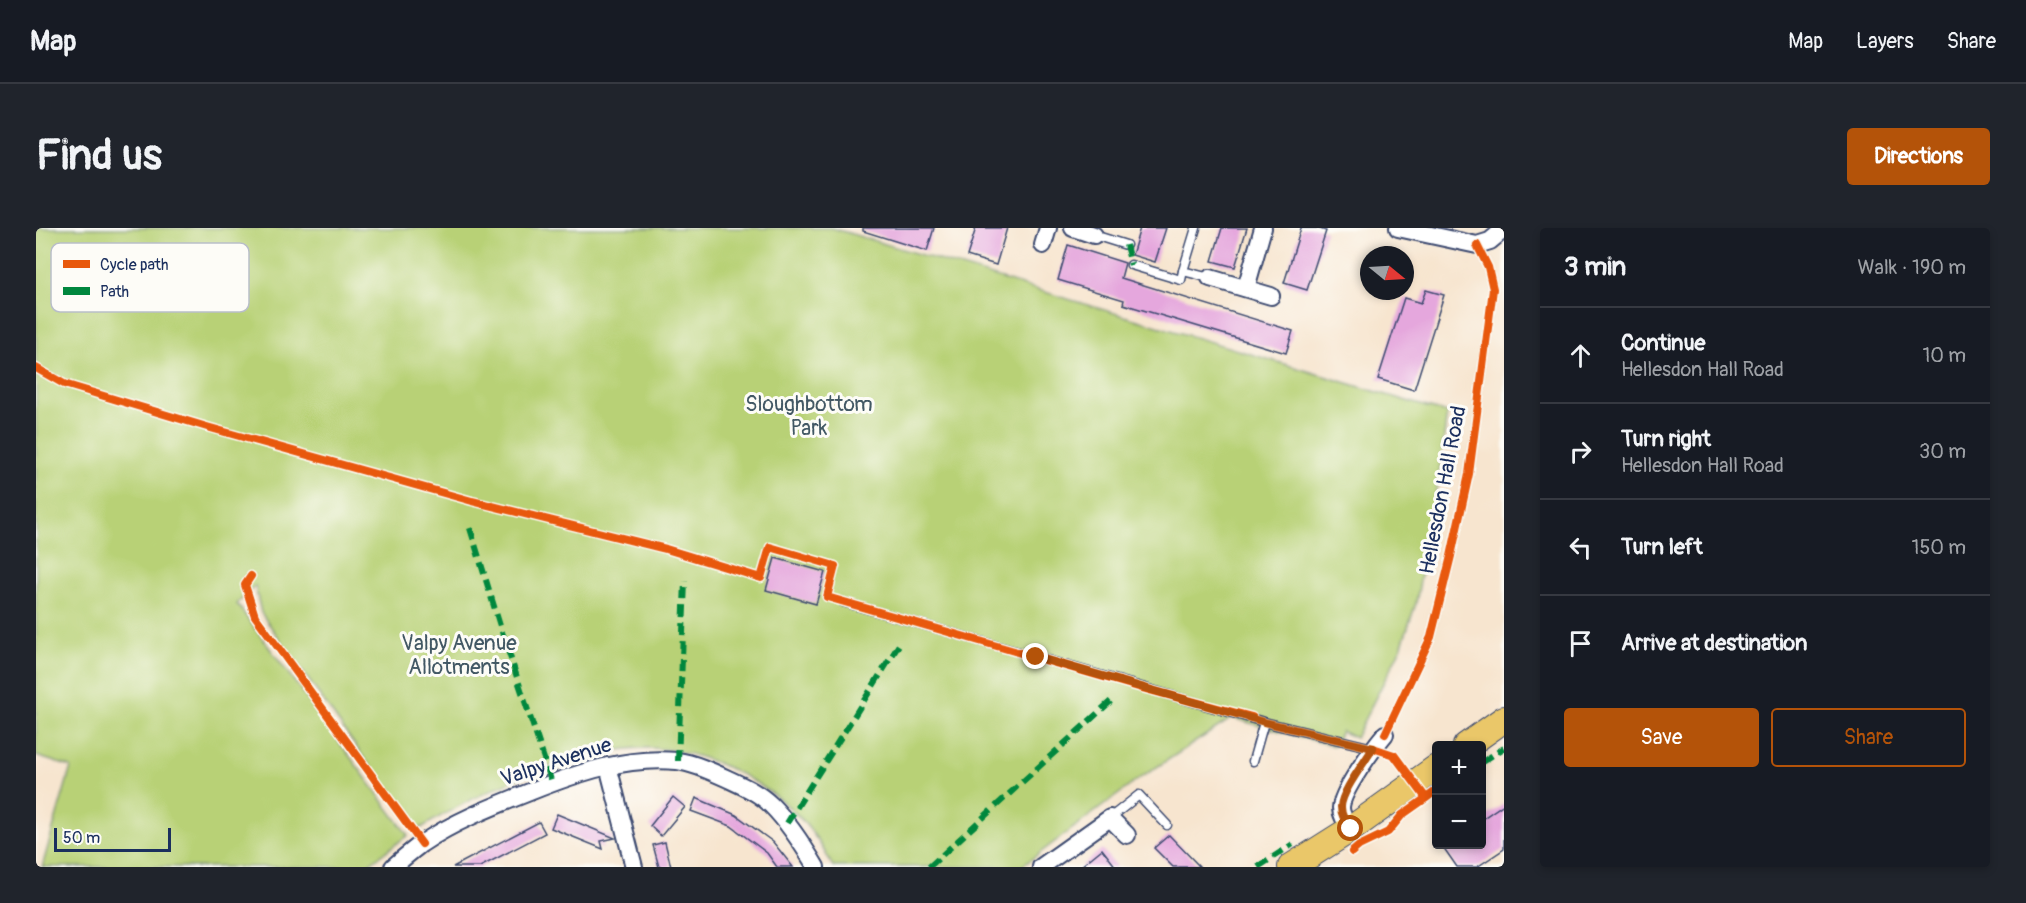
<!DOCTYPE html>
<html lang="en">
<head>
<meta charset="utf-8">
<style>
  :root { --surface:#171b24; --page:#20242c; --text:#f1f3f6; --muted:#9ea1a6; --line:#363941; --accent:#b45309 }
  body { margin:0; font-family:Pangolin,sans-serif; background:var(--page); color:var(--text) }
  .controls { position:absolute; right:18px; bottom:18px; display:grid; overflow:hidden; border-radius:6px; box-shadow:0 3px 9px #0003 }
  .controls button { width:54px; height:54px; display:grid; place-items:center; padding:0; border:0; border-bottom:2px solid var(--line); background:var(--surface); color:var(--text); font:30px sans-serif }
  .compass { position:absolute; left:1324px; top:18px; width:54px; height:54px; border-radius:50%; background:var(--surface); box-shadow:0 3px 9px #0003; rotate:108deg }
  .scale { position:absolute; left:18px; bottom:15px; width:117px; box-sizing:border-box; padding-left:6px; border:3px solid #1b2f5e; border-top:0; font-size:16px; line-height:21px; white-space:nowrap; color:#1b2f5e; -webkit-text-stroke:4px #fdfcf7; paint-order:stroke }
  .stop { position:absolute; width:18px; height:18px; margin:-14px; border:4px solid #b45309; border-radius:50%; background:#fff }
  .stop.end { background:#b45309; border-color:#fff; box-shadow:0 2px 6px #0008 }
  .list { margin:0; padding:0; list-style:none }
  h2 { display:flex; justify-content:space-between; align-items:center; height:78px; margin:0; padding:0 24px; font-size:26px }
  h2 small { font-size:20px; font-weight:400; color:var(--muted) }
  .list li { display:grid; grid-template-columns:39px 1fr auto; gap:18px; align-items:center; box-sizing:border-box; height:96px; padding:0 24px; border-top:2px solid var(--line) }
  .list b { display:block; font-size:22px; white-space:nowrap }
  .list p { margin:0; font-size:20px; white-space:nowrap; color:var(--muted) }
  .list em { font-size:20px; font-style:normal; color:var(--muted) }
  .actions { display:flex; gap:12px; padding:18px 24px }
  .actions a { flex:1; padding:14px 0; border:2px solid var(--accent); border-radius:6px; text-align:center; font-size:21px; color:var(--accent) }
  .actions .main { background:var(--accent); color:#fff }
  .icon { flex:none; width:33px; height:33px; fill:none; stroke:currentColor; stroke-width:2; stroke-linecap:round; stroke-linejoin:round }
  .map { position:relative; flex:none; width:1468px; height:639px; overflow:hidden; border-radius:6px }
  header { display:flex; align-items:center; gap:36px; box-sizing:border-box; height:84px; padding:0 30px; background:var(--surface); border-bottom:2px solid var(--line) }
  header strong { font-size:28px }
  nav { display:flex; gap:33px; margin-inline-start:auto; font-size:21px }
  .intro { display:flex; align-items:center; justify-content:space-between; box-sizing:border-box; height:144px; padding:0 36px }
  h1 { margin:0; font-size:42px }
  .button { padding:15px 27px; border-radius:6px; background:var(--accent); color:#fff; font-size:21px; font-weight:700 }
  main { display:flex; gap:36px; padding:0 36px }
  aside { flex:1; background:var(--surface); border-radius:6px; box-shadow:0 3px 9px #0003 }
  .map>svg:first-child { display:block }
  .green { fill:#b8d176; stroke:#6a806a; stroke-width:1.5 }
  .building { fill:#e5a7dd }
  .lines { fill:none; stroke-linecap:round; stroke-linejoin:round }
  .lane-casing { stroke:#3c4a6f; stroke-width:11 }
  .street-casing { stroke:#3c4a6f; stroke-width:20 }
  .primary-casing { stroke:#3c4a6f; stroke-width:28 }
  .lane { stroke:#fff; stroke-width:8 }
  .street { stroke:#fff; stroke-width:16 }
  .primary { stroke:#eac769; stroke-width:26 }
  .quiet { stroke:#00873e; stroke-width:6; stroke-dasharray:12 6; stroke-linecap:butt }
  .cycleway-casing { stroke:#fdfcf7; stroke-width:11 }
  .cycleway { stroke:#e8590c; stroke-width:8 }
  .route { stroke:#b45309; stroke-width:8 }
  .labels { text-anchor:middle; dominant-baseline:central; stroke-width:6; stroke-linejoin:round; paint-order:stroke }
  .park-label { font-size:21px; fill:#425864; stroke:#fdfcf7 }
  .street-label { font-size:21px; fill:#1b2f5e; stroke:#fdfcf7 }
  .key { fill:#fdfcf7; stroke:#b9bec9; stroke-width:1.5 }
  .key-label { font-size:16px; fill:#1b2f5e }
</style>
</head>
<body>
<header>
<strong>Map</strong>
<nav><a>Map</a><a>Layers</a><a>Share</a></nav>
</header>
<div class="intro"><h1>Find us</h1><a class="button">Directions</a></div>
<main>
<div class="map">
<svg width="1468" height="639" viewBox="0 0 1468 639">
  <rect width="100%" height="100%" fill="#fdfcf7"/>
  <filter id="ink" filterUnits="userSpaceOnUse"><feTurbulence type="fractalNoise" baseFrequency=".0167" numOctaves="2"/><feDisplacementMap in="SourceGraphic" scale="12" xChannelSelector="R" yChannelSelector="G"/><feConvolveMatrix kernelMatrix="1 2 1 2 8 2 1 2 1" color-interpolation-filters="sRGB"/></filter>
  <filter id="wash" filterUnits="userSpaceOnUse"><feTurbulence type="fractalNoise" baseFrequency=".008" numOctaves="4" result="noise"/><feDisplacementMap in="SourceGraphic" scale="24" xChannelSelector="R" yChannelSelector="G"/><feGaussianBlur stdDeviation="1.35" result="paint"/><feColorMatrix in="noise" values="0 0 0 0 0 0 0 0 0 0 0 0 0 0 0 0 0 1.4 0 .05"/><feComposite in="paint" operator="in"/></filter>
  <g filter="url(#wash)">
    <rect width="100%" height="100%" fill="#f7e5cf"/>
    <path class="green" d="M0,0H796L1411,185L1403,247L1380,375L1365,420L1319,510L1305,503L1298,518L1196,490L1107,548L985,639H797C778,601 758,579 722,556C690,536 653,522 615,520C540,518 442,564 380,603L225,385L219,358L201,376L372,607L329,639H6L35,539L0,528Z"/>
    <g id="blocks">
      <g class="building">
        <polygon points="827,0 898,0 891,23 827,3"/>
        <polygon points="940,0 971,0 960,37 931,28"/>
        <polygon points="1104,0 1130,0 1119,34 1096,27"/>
        <polygon points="1186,0 1211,0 1199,39 1176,33"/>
        <polygon points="1265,0 1281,0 1290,3 1271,62 1248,55"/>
        <polygon points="1032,17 1089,35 1085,50 1257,103 1250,125 1087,76 1088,72 1022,52"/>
        <polygon points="1390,62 1408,67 1378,162 1342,151 1368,70 1385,75"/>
        <polygon points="739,330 789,344 780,376 730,362"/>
        <polygon points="637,569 649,579 625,608 614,598"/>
        <polygon points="660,570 700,587 737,614 757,639 741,639 731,625 695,598 655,583"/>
        <polygon points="1468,576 1468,621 1441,639 1421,639 1405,616 1446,616 1446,591"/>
        <polygon points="521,586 579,610 565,613 567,621 515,600"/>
        <polygon points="503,594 509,605 444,639 417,639"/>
        <polygon points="1133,607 1164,639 1137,639 1118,620"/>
        <polygon points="629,614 635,639 623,639 617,617"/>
        <polygon points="1066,621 1080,639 1044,639"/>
      </g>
    </g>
  </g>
  <g filter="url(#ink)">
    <use href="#blocks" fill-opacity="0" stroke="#3c4a6f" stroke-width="1.5"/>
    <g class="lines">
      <defs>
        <g id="lane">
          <polyline points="1160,0 1147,43 1174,50"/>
          <polyline points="1058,7 1090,17"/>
          <polyline points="1095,37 1145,52 1147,43"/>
          <polyline points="807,374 1228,494"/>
          <polyline points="1217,533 1228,494 1337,520"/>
          <polyline points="1074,590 1103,567 1131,597"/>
        </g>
        <g id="street">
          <polyline points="1037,0 1058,7"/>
          <polyline points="1362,0 1441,17 1454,13 1466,3 1466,0"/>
          <polyline points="1007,17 1012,0"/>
          <polyline points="1174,50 1235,68"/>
          <polyline points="1210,60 1227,0"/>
          <polyline points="572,538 598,639"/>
          <path d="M1315,601C1311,595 1305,588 1305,580C1305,564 1338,519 1349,506"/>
          <path d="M357,639C366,631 376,623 385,616C419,593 458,578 496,563C541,545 591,528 641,533C658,535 677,544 692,551C707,558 723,565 735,577C753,595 767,617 780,639"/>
          <polyline points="1005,639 1074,590 1091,607"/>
        </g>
        <g id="primary">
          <polyline points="1430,518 1468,491"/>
          <polyline points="1255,639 1315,601 1400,540"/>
        </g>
      </defs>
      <use href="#lane" class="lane-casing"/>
      <use href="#street" class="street-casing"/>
      <use href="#primary" class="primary-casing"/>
      <use href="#lane" class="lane"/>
      <use href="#street" class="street"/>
      <use href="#primary" class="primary"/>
      <g class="quiet">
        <polyline points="1090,17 1095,37"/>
        <polyline points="434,300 465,401 516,555"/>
        <polyline points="642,533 649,353"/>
        <polyline points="1446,534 1468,520"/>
        <polyline points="751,595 864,415"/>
        <polyline points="893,639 1075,473"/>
        <polyline points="1222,639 1257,616"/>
      </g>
      <defs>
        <g id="cycleway">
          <polyline points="0,140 28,156 171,199 436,273 630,321 725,350 734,319 799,338 791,369 1106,460 1216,489"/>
          <polyline points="215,348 209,357 219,388 386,616"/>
          <polyline points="1349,506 1395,409 1415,328 1433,246 1457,61 1452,39 1441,17"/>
          <polyline points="1337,520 1358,527 1390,570"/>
          <polyline points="1316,624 1323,618 1352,604 1366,587 1400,563"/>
        </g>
      </defs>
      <use href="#cycleway" class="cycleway-casing"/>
      <use href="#cycleway" class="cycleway"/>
    </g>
  </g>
  <g class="lines" filter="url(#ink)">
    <path class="route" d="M1000,429L1228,494L1337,520C1329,534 1305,564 1305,579C1305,588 1310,594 1315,601"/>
  </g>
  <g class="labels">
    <g class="park-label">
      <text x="773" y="176">Sloughbottom<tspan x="773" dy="24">Park</tspan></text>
      <text x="423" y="415">Valpy Avenue<tspan x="423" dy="24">Allotments</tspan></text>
    </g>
    <g class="street-label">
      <text transform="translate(1407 262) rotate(-79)">Hellesdon Hall Road</text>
      <text transform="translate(520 534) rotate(-18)">Valpy Avenue</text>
    </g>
  </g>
  <rect x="15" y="15" width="198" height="69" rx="9" class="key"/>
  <rect x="27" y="32" width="27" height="8" fill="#e8590c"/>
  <rect x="27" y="59" width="27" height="8" fill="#00873e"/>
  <g class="key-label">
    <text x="64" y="42">Cycle path</text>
    <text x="64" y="69">Path</text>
  </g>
</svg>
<div class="controls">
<button>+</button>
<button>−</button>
</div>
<svg class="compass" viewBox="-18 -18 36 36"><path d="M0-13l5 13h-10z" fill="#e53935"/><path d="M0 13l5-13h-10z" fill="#9ea1a6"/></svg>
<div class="scale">50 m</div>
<div class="stop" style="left:1315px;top:601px"></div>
<div class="stop end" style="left:1000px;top:429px"></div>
</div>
<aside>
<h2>3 min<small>Walk · 190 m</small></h2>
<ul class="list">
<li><svg class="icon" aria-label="ahead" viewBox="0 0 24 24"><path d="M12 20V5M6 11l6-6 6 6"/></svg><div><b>Continue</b><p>Hellesdon Hall Road</p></div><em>10 m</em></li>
<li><svg class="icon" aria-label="right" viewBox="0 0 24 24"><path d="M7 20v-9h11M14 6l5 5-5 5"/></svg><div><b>Turn right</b><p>Hellesdon Hall Road</p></div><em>30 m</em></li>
<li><svg class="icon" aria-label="left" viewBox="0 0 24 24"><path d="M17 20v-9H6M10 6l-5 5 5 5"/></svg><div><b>Turn left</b></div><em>150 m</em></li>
<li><svg class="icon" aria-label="arrive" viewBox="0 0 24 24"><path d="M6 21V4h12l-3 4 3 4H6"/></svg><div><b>Arrive at destination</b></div></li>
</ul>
<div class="actions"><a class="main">Save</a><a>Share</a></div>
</aside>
</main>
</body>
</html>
